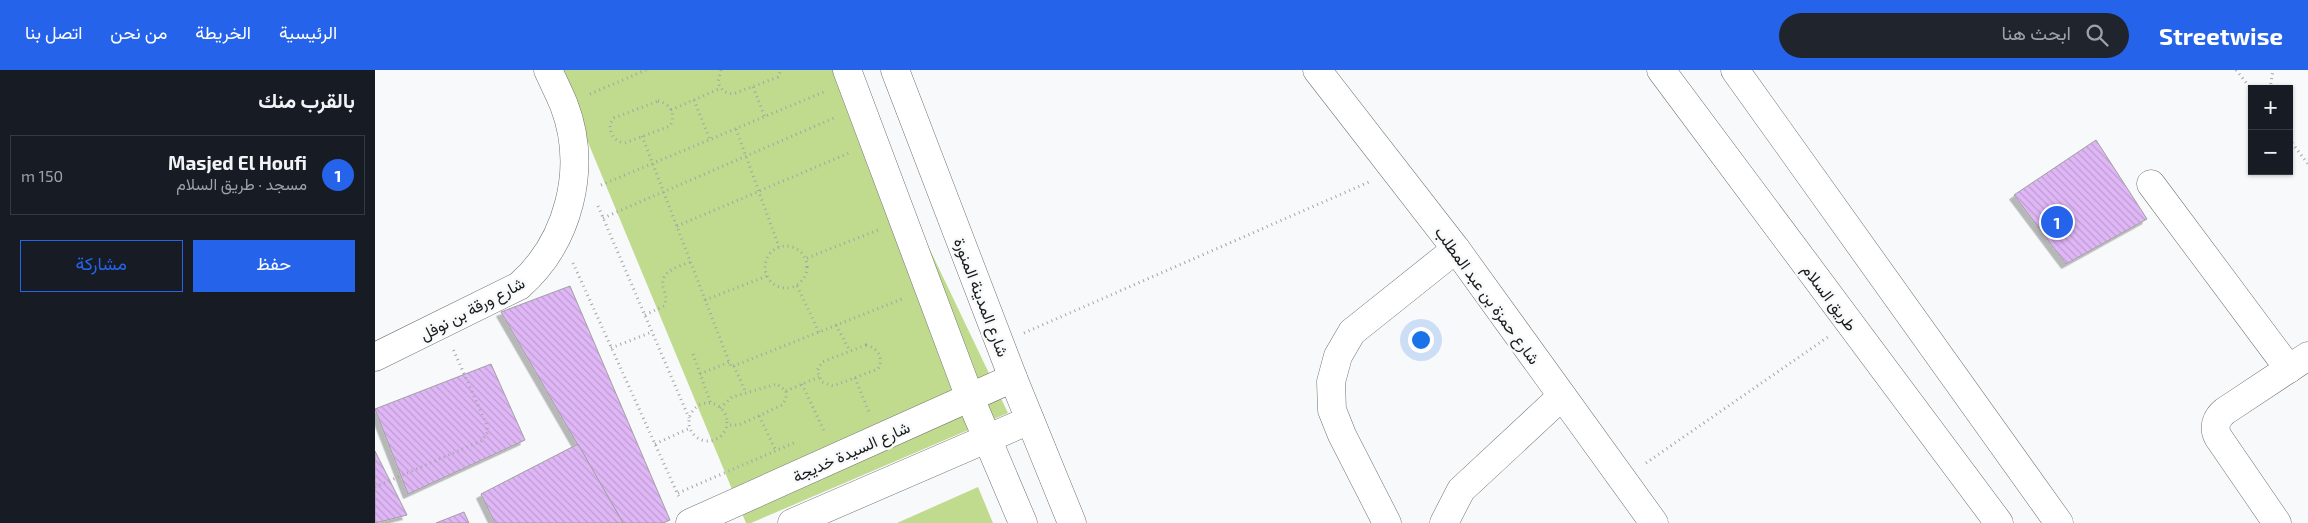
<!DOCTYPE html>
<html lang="ar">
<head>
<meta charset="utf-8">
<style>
  :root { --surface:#171b24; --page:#20242c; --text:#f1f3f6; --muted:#9ea1a6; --line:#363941; --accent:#2563eb }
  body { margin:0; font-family:"Exo 2",Vazirmatn,sans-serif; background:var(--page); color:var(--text); direction:rtl }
  .controls { position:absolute; right:15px; top:15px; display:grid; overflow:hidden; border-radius:0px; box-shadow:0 1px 4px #0004 }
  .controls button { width:45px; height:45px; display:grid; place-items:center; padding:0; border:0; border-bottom:1px solid var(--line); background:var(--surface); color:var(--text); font:25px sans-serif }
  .you { position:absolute; left:1045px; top:269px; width:18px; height:18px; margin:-12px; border:4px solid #fff; border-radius:50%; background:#1a73e8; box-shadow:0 0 0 8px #1a73e833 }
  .badge { display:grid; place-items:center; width:32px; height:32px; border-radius:50%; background:var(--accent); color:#fff; font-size:16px; font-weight:700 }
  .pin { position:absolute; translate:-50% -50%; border:2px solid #fff; box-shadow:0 1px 5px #0006 }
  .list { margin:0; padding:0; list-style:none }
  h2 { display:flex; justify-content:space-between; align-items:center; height:65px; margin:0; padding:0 20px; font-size:21px }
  h2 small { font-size:16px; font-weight:400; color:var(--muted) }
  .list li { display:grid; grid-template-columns:32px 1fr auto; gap:15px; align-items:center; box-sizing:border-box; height:80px; margin:0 10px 10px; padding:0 10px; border:1px solid var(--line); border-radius:0px }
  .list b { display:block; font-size:19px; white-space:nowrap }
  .list p { margin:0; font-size:16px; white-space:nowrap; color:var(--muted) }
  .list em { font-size:16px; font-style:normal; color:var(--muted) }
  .actions { display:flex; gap:10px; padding:15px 20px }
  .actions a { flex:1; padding:11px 0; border:1px solid var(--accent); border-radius:0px; text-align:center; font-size:18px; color:var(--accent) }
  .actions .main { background:var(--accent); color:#fff }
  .icon { flex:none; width:28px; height:28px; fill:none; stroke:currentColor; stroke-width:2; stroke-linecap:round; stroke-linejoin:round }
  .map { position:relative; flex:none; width:1933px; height:453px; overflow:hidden; direction:ltr }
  header { display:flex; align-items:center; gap:30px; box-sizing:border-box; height:70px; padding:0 25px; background:var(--accent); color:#fff }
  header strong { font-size:24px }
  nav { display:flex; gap:28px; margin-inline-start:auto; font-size:18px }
  .search { width:350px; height:45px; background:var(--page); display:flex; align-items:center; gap:12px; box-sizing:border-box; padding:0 18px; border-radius:28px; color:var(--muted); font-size:19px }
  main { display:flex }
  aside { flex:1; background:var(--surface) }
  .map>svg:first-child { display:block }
  .park { fill:#c0db8d }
  .building { fill:url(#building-back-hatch); stroke:#a1a0a1; filter:url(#shadow) }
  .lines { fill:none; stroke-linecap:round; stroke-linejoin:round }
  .minor-casing { stroke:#727374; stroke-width:29 }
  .path { stroke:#a4a5a6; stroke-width:3; stroke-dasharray:1 4; stroke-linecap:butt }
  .minor { stroke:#fff; stroke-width:28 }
  .labels { text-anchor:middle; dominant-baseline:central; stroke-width:5; stroke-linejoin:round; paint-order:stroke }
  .street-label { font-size:16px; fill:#191a1a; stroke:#f8f9fa }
</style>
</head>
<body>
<header>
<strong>Streetwise</strong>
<div class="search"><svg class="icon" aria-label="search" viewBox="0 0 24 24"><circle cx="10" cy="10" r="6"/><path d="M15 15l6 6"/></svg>ابحث هنا</div>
<nav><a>الرئيسية</a><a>الخريطة</a><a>من نحن</a><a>اتصل بنا</a></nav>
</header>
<main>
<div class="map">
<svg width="1933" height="453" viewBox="0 0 1933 453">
  <defs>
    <pattern id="building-back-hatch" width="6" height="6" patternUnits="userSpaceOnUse" patternTransform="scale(1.25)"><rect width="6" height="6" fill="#dfb6f6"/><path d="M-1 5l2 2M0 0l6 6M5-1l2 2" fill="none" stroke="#bf9cd2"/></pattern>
    <filter id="shadow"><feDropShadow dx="-4.5" dy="4.5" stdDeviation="0" flood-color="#0004"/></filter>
  </defs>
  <rect width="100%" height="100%" fill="#f8f9fa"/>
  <g class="park">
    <polygon points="183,0 469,0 633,343 376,453 371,453"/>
    <polygon points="603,417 618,453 522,453"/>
  </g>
  <g class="building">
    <polygon points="1721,70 1772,149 1691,194 1639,125"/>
    <polygon points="195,216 295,450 288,453 248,453 126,242"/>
    <polygon points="116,294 150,370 33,424 0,339"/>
    <polygon points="203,374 248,453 120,453 106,424"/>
    <polygon points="0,381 32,445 0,453"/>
    <polygon points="89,442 94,453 61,453"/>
  </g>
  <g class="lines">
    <defs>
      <g id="minor">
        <polyline points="472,0 595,328 648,453"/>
        <polyline points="520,0 638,308 697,453"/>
        <polyline points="942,0 1081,179 1279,453"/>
        <polyline points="1286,0 1624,453"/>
        <polyline points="1360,0 1684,453"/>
        <polyline points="1776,114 1914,299"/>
        <path d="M0,287L144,216C194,172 213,98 189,35C184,23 178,11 173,0"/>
        <polyline points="315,453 638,308"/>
        <polyline points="417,453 655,350"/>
        <polyline points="1012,453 967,365 957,340 956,312 963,286 977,262 1081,179"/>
        <polyline points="1069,453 1086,420 1187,326"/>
        <path d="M1902,453L1843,367C1838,357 1841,348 1850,341L1933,286"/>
      </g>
    </defs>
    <use href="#minor" class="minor-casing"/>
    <g class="path">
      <path d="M346,0L343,12C346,20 350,23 358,24L403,7L406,0"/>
      <polyline points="1861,0 1877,20"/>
      <polyline points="378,17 390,47"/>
      <polyline points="1895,19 1898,0"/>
      <polyline points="215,24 271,0"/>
      <polyline points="319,30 335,70"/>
      <path d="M283,31C296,34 301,44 295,56L250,73C239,71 235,65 235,54L239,48Z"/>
      <polyline points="296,40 346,18"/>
      <polyline points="361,59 404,177"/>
      <polyline points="267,66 356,297 527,229"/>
      <polyline points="1914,69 1933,94"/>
      <polyline points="226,115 451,21"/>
      <polyline points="223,136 314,348"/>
      <polyline points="228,148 459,48"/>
      <polyline points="302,156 474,83"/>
      <circle cx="411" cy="197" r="21"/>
      <polyline points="432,188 503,160"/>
      <polyline points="198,193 304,427"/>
      <polyline points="422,216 444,262"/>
      <polyline points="330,230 392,206"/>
      <path d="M270,245L289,236C292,229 291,226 289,220C283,201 302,197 316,192"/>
      <polyline points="461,255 475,281"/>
      <polyline points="649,263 994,112"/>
      <path d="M491,275C503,278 509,288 503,299L458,316L447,312L442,301L447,292Z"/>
      <polyline points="236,278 277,262"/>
      <polyline points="318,284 336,334"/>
      <polyline points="359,296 371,323"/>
      <polyline points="325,304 354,292"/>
      <polyline points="480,308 494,342"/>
      <polyline points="427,314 449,361"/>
      <polyline points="411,321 444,307"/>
      <circle cx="333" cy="352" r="19"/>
      <polyline points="345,338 357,327 402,314 411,321 411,329 407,335 364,355 351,355"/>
      <polyline points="384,346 401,381"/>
      <polyline points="280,374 315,358"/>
      <polyline points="1271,393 1453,267"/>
      <polyline points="0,417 106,371 113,362 111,353 78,279"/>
      <polyline points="303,423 421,372"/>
    </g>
    <use href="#minor" class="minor"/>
  </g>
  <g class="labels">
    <g class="street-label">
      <text transform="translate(1113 225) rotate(54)">شارع حمزة بن عبد المطلب</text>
      <text transform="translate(607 227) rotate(69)">شارع المدينة المنورة</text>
      <text transform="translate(1455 227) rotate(53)">طريق السلام</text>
      <text transform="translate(97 238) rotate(-28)">شارع ورقة بن نوفل</text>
      <text transform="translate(476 381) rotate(-24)">شارع السيدة خديجة</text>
    </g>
  </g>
</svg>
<div class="controls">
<button>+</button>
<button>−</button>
</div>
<div class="you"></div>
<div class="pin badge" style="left:1682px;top:152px">1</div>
</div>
<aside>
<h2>بالقرب منك<small></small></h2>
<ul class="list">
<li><span class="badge">1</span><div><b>Masjed El Houfi</b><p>مسجد · طريق السلام</p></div><em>150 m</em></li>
</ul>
<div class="actions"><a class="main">حفظ</a><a>مشاركة</a></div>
</aside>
</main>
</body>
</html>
